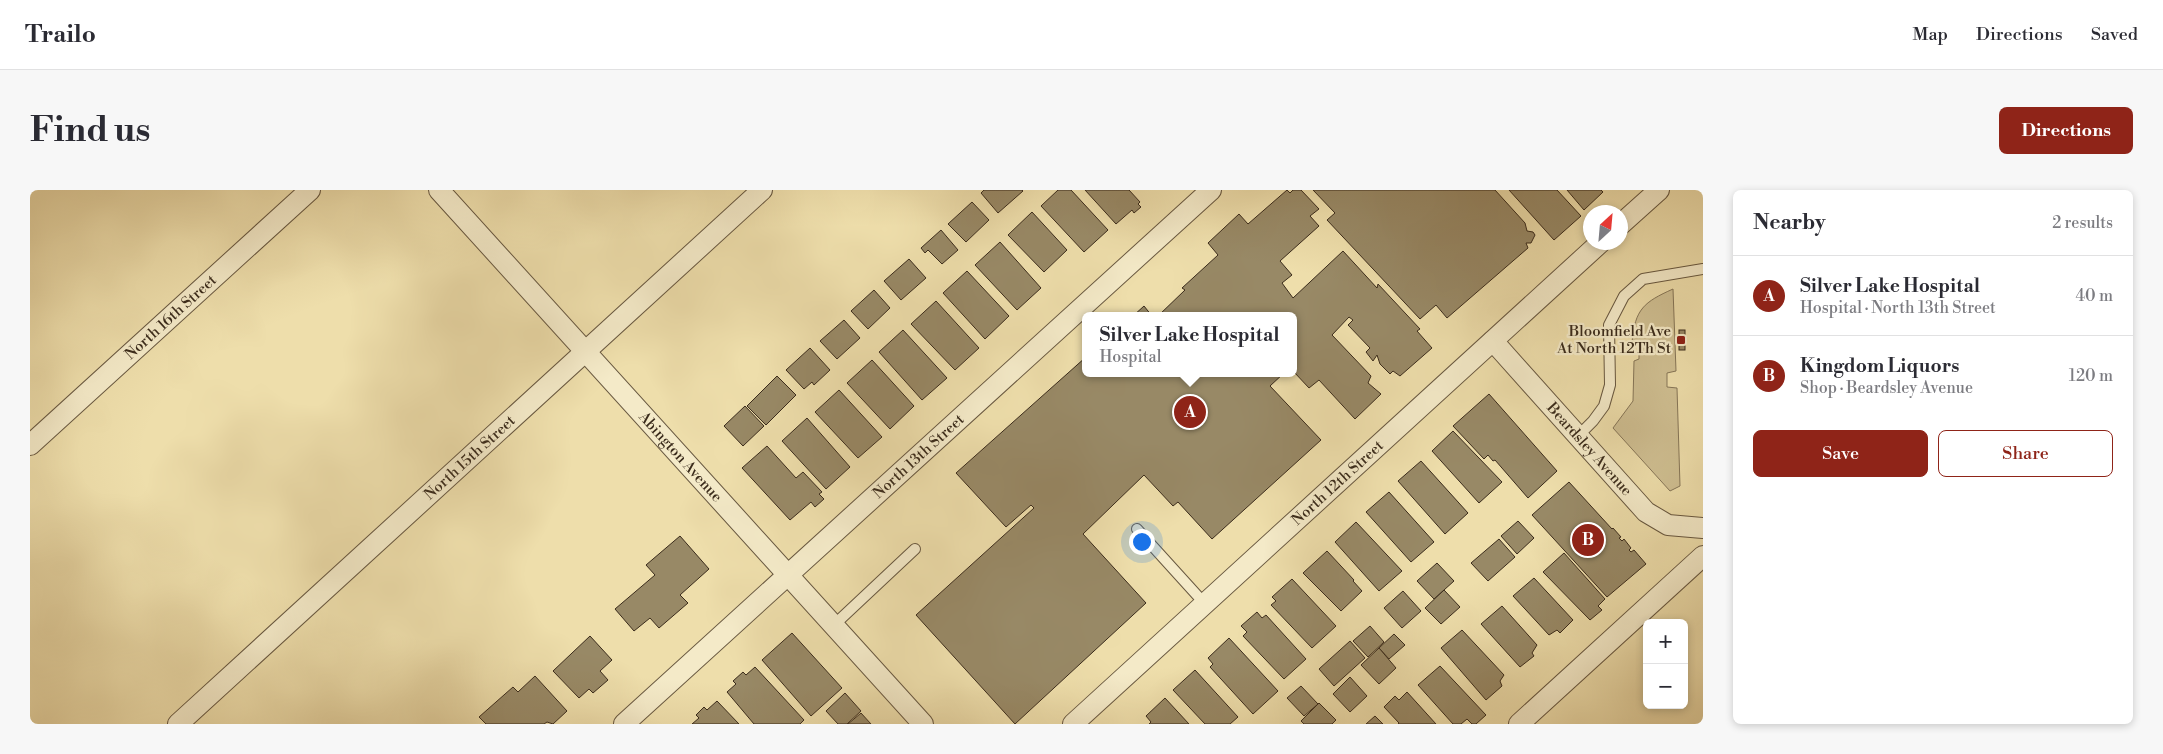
<!DOCTYPE html>
<html lang="en">
<head>
<meta charset="utf-8">
<style>
  :root { --surface:#fff; --page:#f7f7f7; --text:#2b2b33; --muted:#7c7c81; --line:#e1e1e2; --accent:#8f2418 }
  body { margin:0; font-family:"Libre Bodoni",serif; background:var(--page); color:var(--text) }
  .controls { position:absolute; right:15px; bottom:15px; display:grid; overflow:hidden; border-radius:8px; box-shadow:0 2px 8px #0003 }
  .controls button { width:45px; height:45px; display:grid; place-items:center; padding:0; border:0; border-bottom:1px solid var(--line); background:var(--surface); color:var(--text); font:25px sans-serif }
  .compass { position:absolute; left:1553px; top:15px; width:45px; height:45px; border-radius:50%; background:var(--surface); box-shadow:0 2px 8px #0003; rotate:26deg }
  .you { position:absolute; left:1111px; top:351px; width:18px; height:18px; margin:-12px; border:4px solid #fff; border-radius:50%; background:#1a73e8; box-shadow:0 0 0 8px #1a73e833 }
  .badge { display:grid; place-items:center; width:32px; height:32px; border-radius:50%; background:var(--accent); color:#fff; font-size:16px; font-weight:700 }
  .pin { position:absolute; translate:-50% -50%; border:2px solid #fff; box-shadow:0 1px 5px #0006 }
  .popup { position:absolute; left:1052px; top:122px; width:215px; height:65px; box-sizing:border-box; display:grid; place-content:center; border-radius:8px; background:var(--surface); filter:drop-shadow(0 1px 4px #0005); font-size:16px; white-space:nowrap; color:var(--muted) }
  .popup b { font-size:19px; color:var(--text) }
  .popup::after { content:''; position:absolute; left:50%; top:100%; margin-left:-10px; border:10px solid transparent; border-top-color:var(--surface) }
  .list { margin:0; padding:0; list-style:none }
  h2 { display:flex; justify-content:space-between; align-items:center; height:65px; margin:0; padding:0 20px; font-size:21px }
  h2 small { font-size:16px; font-weight:400; color:var(--muted) }
  .list li { display:grid; grid-template-columns:32px 1fr auto; gap:15px; align-items:center; box-sizing:border-box; height:80px; padding:0 20px; border-top:1px solid var(--line) }
  .list b { display:block; font-size:19px; white-space:nowrap }
  .list p { margin:0; font-size:16px; white-space:nowrap; color:var(--muted) }
  .list em { font-size:16px; font-style:normal; color:var(--muted) }
  .actions { display:flex; gap:10px; padding:15px 20px }
  .actions a { flex:1; padding:11px 0; border:1px solid var(--accent); border-radius:8px; text-align:center; font-size:18px; color:var(--accent) }
  .actions .main { background:var(--accent); color:#fff }
  .map { position:relative; flex:none; width:1673px; height:534px; overflow:hidden; border-radius:8px }
  header { display:flex; align-items:center; gap:30px; box-sizing:border-box; height:70px; padding:0 25px; background:var(--surface); border-bottom:1px solid var(--line) }
  header strong { font-size:24px }
  nav { display:flex; gap:28px; margin-inline-start:auto; font-size:18px }
  .intro { display:flex; align-items:center; justify-content:space-between; box-sizing:border-box; height:120px; padding:0 30px }
  h1 { margin:0; font-size:35px }
  .button { padding:12px 22px; border-radius:8px; background:var(--accent); color:#fff; font-size:18px; font-weight:700 }
  main { display:flex; gap:30px; padding:0 30px }
  aside { flex:1; background:var(--surface); border-radius:8px; box-shadow:0 2px 8px #0003 }
  .map>svg:first-child { display:block }
  .green { fill:#d0c093; stroke:#867658 }
  .building { fill:#988966; stroke:#3b2c1c }
  .lines { fill:none; stroke-linecap:round; stroke-linejoin:round }
  .service-casing { stroke:#685840; stroke-width:12 }
  .minor-casing { stroke:#685840; stroke-width:22 }
  .service { stroke:#f4eac8; stroke-width:10 }
  .minor { stroke:#f4eac8; stroke-width:20 }
  .poi-dot { fill:#8f2418; stroke:#f4eac8; stroke-width:2 }
  .labels { text-anchor:middle; dominant-baseline:central; stroke-width:4.5; stroke-linejoin:round; paint-order:stroke }
  .street-label { font-size:15px; fill:#3b2c1c; stroke:#f4eac8 }
  .poi-label { font-size:15px; fill:#3b2c1c; stroke:#f4eac8; text-anchor:end }
</style>
</head>
<body>
<header>
<strong>Trailo</strong>
<nav><a>Map</a><a>Directions</a><a>Saved</a></nav>
</header>
<div class="intro"><h1>Find us</h1><a class="button">Directions</a></div>
<main>
<div class="map">
<svg width="1673" height="534" viewBox="0 0 1673 534">
  <rect width="100%" height="100%" fill="#eedeab"/>
  <filter id="stains"><feTurbulence type="fractalNoise" baseFrequency=".004" numOctaves="4"/><feColorMatrix values="0 0 0 0 .2 0 0 0 0 .09 0 0 0 0 .02 0 0 0 .5 -.17"/></filter>
  <radialGradient id="worn" r=".72"><stop offset=".6" stop-color="#630" stop-opacity="0"/><stop offset="1" stop-color="#630" stop-opacity=".3"/></radialGradient>
  <path class="green" d="M1643,99L1646,181L1637,183V197L1647,198L1650,296L1640,301L1583,238L1603,211L1604,171L1609,169V152H1602C1605,119 1614,112 1643,99Z"/>
  <g class="building">
    <polygon points="954,0 992,0 993,1 968,23 951,3"/>
    <polygon points="1028,0 1041,0 1078,40 1054,62 1011,16"/>
    <polygon points="1055,0 1099,0 1110,12 1108,14 1111,17 1104,23 1102,20 1086,34"/>
    <polygon points="1257,0 1260,3 1263,0 1271,0 1289,19 1280,26 1289,36 1250,71 1262,85 1252,93 1263,108 1313,61 1347,98 1348,94 1390,139 1387,141 1402,158 1370,186 1363,181 1360,184 1350,174 1347,165 1343,171 1336,162 1340,158 1318,135 1323,130 1319,127 1302,145 1341,186 1338,193 1351,204 1325,229 1289,190 1279,198 1264,182 1264,126 1128,126 1155,100 1152,98 1188,65 1178,53 1209,24 1218,34"/>
    <polygon points="1283,0 1465,0 1495,33 1497,41 1503,42 1505,45 1501,53 1496,53 1498,58 1417,128 1406,115 1390,129 1297,30 1305,23"/>
    <polygon points="1479,0 1527,0 1551,26 1524,50"/>
    <polygon points="1537,0 1571,0 1573,2 1554,20"/>
    <polygon points="942,12 959,30 936,52 918,34"/>
    <polygon points="1002,22 1037,60 1014,82 978,45"/>
    <polygon points="911,40 928,60 912,74 898,60 895,63 891,58"/>
    <polygon points="970,52 1011,98 987,120 945,75"/>
    <polygon points="879,69 896,88 871,110 854,91"/>
    <polygon points="937,81 979,126 955,149 913,103"/>
    <polygon points="844,100 860,118 838,139 821,121"/>
    <polygon points="906,111 949,158 925,180 881,134"/>
    <polygon points="1114,116 1122,126 1103,126"/>
    <polygon points="814,130 830,148 807,169 790,151"/>
    <polygon points="873,140 917,188 892,210 849,162"/>
    <rect x="1649" y="140" width="6" height="20"/>
    <polygon points="780,158 800,180 784,195 782,192 774,199 756,180"/>
    <polygon points="1056,167 1056,183 1254,183 1240,196 1291,250 1182,349 1148,312 1143,316 1114,285 1053,344 1116,413 985,534 886,425 1004,318 1001,315 976,337 926,283"/>
    <polygon points="842,170 884,216 860,239 817,193"/>
    <polygon points="747,186 766,205 736,235 717,216"/>
    <polygon points="809,200 852,247 828,268 785,222"/>
    <polygon points="1459,204 1527,281 1498,308 1465,270 1463,271 1458,265 1454,269 1423,236"/>
    <polygon points="715,216 734,236 713,256 694,236"/>
    <polygon points="777,228 820,277 796,299 752,251"/>
    <polygon points="1423,241 1472,292 1449,313 1402,261"/>
    <polygon points="737,256 766,288 773,282 792,302 789,304 794,309 785,317 781,312 760,330 712,278"/>
    <polygon points="1391,271 1438,323 1415,344 1368,291"/>
    <polygon points="1539,292 1582,339 1583,338 1591,347 1589,348 1592,351 1594,349 1601,358 1599,360 1601,362 1604,360 1616,374 1577,407 1502,325"/>
    <polygon points="1359,302 1404,352 1381,372 1336,322"/>
    <polygon points="1488,331 1504,348 1487,364 1471,346"/>
    <polygon points="1326,332 1372,381 1349,401 1305,352"/>
    <polygon points="650,346 679,379 650,405 658,413 629,438 620,428 604,441 585,419 625,385 616,375"/>
    <polygon points="1469,349 1485,367 1458,391 1441,373"/>
    <polygon points="1297,361 1324,390 1323,391 1332,401 1311,421 1273,383"/>
    <polygon points="1534,363 1575,409 1568,416 1572,420 1560,430 1513,382"/>
    <polygon points="1407,373 1424,391 1404,409 1387,391"/>
    <polygon points="1504,388 1543,430 1530,443 1527,440 1519,445 1483,406"/>
    <polygon points="1262,389 1306,436 1282,458 1241,415 1246,411 1242,407"/>
    <polygon points="1414,400 1430,417 1411,434 1395,418"/>
    <polygon points="1373,401 1391,421 1372,438 1354,418"/>
    <polygon points="1472,416 1507,455 1502,463 1504,466 1490,477 1451,434"/>
    <polygon points="1227,422 1232,428 1236,425 1276,469 1254,489 1213,446 1217,442 1211,436"/>
    <polygon points="1340,436 1354,452 1338,467 1323,451"/>
    <polygon points="1432,440 1474,485 1470,491 1472,496 1456,510 1411,458"/>
    <polygon points="762,443 812,498 781,526 732,470"/>
    <polygon points="1364,444 1375,455 1359,469 1349,458"/>
    <polygon points="560,446 582,470 570,481 578,490 563,503 559,499 549,508 523,481"/>
    <polygon points="1199,448 1248,501 1223,524 1180,477 1183,474 1178,468"/>
    <polygon points="1320,451 1335,468 1304,496 1289,479"/>
    <polygon points="1349,458 1366,478 1349,494 1331,475"/>
    <polygon points="1410,476 1456,525 1446,534 1442,534 1437,529 1431,534 1423,534 1388,495"/>
    <polygon points="725,477 774,530 770,534 724,534 697,502 706,494 703,491 713,482 716,485"/>
    <polygon points="1165,480 1208,527 1200,534 1175,534 1143,500"/>
    <polygon points="505,486 537,521 523,534 517,532 514,534 456,534 449,527 483,497 488,502"/>
    <polygon points="1320,487 1337,506 1320,522 1303,504"/>
    <polygon points="1271,496 1288,514 1274,526 1257,508"/>
    <polygon points="1377,502 1406,534 1368,534 1369,533 1354,517 1365,506 1369,510"/>
    <polygon points="815,503 831,521 817,534 808,534 796,521"/>
    <polygon points="1135,508 1159,534 1119,534 1121,532 1116,526"/>
    <polygon points="687,511 709,534 662,534 669,528 666,525 674,517 677,520"/>
    <polygon points="1289,513 1306,530 1302,534 1274,534 1271,531"/>
    <polygon points="831,523 841,534 818,534"/>
    <polygon points="1345,526 1353,534 1336,534"/>
  </g>
  <g class="lines">
    <defs>
      <g id="service">
        <polyline points="1548,246 1563,231 1574,216 1580,195 1579,135 1594,106 1613,89 1673,79"/>
        <polyline points="1107,339 1175,414"/>
        <polyline points="804,435 885,359"/>
      </g>
      <g id="minor">
        <path id="s1" d="M409,0L893,534"/>
        <polyline points="1590,35 1629,0"/>
        <path id="s2" d="M1463,151L1616,322L1638,335L1673,338"/>
        <path id="s3" d="M0,255L280,0"/>
        <path id="s4" d="M148,534L732,0"/>
        <path id="s5" d="M594,534L1181,0"/>
        <path id="s6" d="M1043,534L1571,52"/>
        <polyline points="1489,534 1673,366"/>
      </g>
    </defs>
    <use href="#service" class="service-casing"/>
    <use href="#minor" class="minor-casing"/>
    <use href="#service" class="service"/>
    <use href="#minor" class="minor"/>
  </g>
  <rect class="poi-dot" x="1646" y="145" width="10" height="10" rx="2.5"/>
  <g class="labels">
    <g class="street-label">
      <text stroke="none"><textPath href="#s3" startOffset="190">North 16th Street</textPath></text>
      <text stroke="none"><textPath href="#s2" startOffset="145">Beardsley Avenue</textPath></text>
      <text stroke="none"><textPath href="#s4" startOffset="395">North 15th Street</textPath></text>
      <text stroke="none"><textPath href="#s1" startOffset="360">Abington Avenue</textPath></text>
      <text stroke="none"><textPath href="#s5" startOffset="398">North 13th Street</textPath></text>
      <text stroke="none"><textPath href="#s6" startOffset="358">North 12th Street</textPath></text>
    </g>
    <g class="poi-label">
      <text x="1641" y="141">Bloomfield Ave<tspan x="1641" dy="17">At North 12Th St</tspan></text>
    </g>
  </g>
  <rect width="100%" height="100%" filter="url(#stains)"/>
  <rect width="100%" height="100%" fill="url(#worn)"/>
</svg>
<div class="controls">
<button>+</button>
<button>−</button>
</div>
<svg class="compass" viewBox="-18 -18 36 36"><path d="M0-13l5 13h-10z" fill="#e53935"/><path d="M0 13l5-13h-10z" fill="#7c7c81"/></svg>
<div class="you"></div>
<div class="pin badge" style="left:1160px;top:222px">A</div>
<div class="popup"><b>Silver Lake Hospital</b>Hospital</div>
<div class="pin badge" style="left:1558px;top:350px">B</div>
</div>
<aside>
<h2>Nearby<small>2 results</small></h2>
<ul class="list">
<li><span class="badge">A</span><div><b>Silver Lake Hospital</b><p>Hospital · North 13th Street</p></div><em>40 m</em></li>
<li><span class="badge">B</span><div><b>Kingdom Liquors</b><p>Shop · Beardsley Avenue</p></div><em>120 m</em></li>
</ul>
<div class="actions"><a class="main">Save</a><a>Share</a></div>
</aside>
</main>
</body>
</html>
